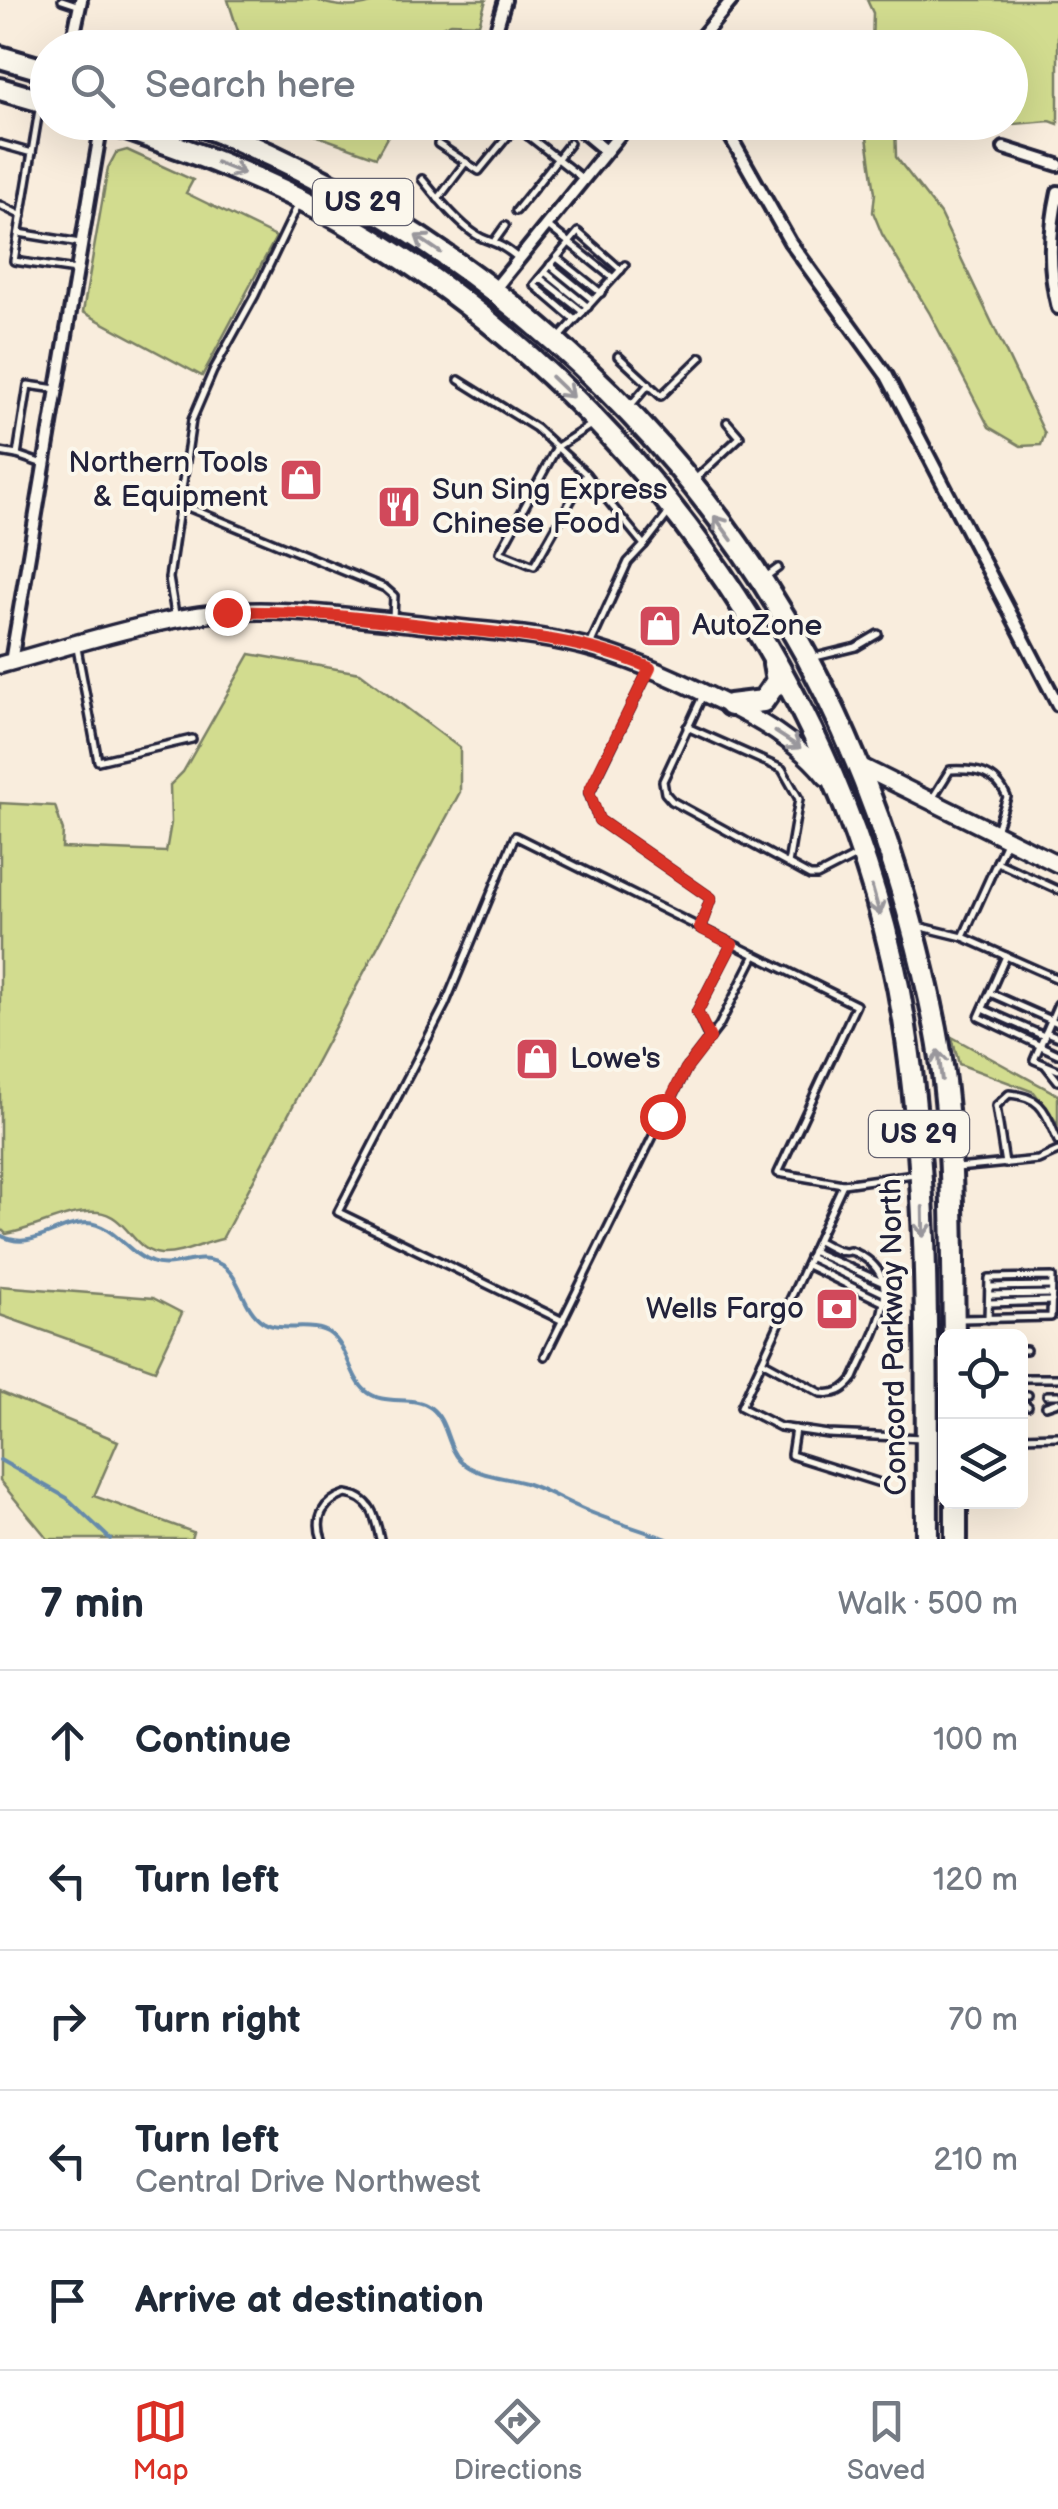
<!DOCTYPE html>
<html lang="en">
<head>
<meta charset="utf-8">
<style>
  :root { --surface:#fff; --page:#f2f2f3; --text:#1f2937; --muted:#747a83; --line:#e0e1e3; --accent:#d93025 }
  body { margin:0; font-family:"Balsamiq Sans",sans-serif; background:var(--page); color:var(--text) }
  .controls { position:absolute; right:30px; bottom:30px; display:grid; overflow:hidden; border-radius:15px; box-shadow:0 10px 40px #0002 }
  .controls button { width:90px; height:90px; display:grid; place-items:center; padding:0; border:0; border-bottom:2px solid var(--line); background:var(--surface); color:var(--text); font:50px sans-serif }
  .stop { position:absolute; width:30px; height:30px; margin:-22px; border:8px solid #d93025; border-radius:50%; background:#fff }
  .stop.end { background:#d93025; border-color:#fff; box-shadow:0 2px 10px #0008 }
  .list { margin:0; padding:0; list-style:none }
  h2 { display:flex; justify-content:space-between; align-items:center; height:130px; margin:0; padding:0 40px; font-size:42px }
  h2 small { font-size:32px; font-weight:400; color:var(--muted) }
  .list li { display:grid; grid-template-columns:65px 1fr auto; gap:30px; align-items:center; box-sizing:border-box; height:140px; padding:0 40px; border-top:2px solid var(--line) }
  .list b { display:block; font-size:38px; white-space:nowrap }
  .list p { margin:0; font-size:32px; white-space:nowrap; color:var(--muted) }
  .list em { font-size:32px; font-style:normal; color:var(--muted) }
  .icon { flex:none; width:55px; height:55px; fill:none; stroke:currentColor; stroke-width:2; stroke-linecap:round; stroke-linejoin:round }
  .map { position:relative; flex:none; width:1058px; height:1539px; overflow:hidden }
  .search { position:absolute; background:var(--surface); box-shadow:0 10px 40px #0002; left:30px; right:30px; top:30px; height:110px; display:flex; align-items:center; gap:25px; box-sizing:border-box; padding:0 35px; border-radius:55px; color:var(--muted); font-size:38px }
  .sheet { height:830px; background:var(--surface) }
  nav { display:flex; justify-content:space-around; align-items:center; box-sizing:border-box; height:140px; border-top:2px solid var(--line); background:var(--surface); font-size:28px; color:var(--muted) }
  nav a { display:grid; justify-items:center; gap:5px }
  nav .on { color:var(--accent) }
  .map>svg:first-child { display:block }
  .green { fill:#d2dc8f; stroke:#7a7f65; stroke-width:2.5 }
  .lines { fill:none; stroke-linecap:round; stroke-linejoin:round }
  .stream { stroke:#668aaa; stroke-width:4 }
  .lane-casing { stroke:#22223b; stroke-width:12 }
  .street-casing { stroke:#22223b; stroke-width:18 }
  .secondary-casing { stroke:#22223b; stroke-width:22 }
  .highway-casing { stroke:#22223b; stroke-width:28 }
  .lane { stroke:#fbf7ec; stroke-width:5 }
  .street { stroke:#fbf7ec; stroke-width:10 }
  .secondary { stroke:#fbf7ec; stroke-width:15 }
  .highway { stroke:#fbf7ec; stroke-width:20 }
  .oneway { stroke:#99979c }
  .route { stroke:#d93025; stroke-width:12 }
  .labels { text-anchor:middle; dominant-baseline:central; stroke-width:8; stroke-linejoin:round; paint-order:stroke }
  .shield { fill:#fbf7ec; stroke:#636270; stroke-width:2.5 }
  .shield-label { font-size:28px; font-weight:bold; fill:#22223b }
  .poi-label { font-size:30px; fill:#22223b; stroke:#fbf7ec; text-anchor:start }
  .street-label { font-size:30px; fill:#22223b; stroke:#fbf7ec }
</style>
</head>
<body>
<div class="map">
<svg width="1058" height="1539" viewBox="0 0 1058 1539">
  <rect width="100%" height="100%" fill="#f9eddd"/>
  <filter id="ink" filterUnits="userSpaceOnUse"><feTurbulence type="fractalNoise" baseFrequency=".01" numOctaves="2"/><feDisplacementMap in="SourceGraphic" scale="20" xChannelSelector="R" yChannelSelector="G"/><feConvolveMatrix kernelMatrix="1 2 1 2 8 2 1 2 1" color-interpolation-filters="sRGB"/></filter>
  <g filter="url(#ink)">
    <g class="green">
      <path d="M228,0H316C334,7 360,10 378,0H486L479,24L451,23L419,37L417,48L230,47L238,31Z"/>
      <polygon points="867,0 1058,0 1058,124 1050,121 991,126 969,141 963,123 1010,122 1010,48 872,47 873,13"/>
      <polygon points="282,123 395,123 376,157"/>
      <polygon points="865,123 895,123 896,157 940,214 1045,434 1041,445 1021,446 989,427 929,312 882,234 873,212 875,193"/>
      <polygon points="127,150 193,180 186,193 276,237 202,376 83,312 108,168 116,153"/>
      <path d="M250,654L360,673L460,748V792L222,1239C202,1243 182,1255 161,1254C133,1252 127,1215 98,1212C68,1209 36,1229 6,1234L0,1228V803L55,806L63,831L62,848L166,852L171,823L170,785L183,772Z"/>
      <polygon points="952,1037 1058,1095 1058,1124 1034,1092 959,1064"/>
      <polygon points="0,1286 153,1298 182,1313 155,1370 0,1315"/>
      <polygon points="0,1392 118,1441 94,1496 193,1532 191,1539 48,1539 0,1481"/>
    </g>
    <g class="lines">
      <g class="stream">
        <path d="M0,1235C31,1253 55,1223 87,1223C113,1224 128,1254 151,1262C173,1271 197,1252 218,1263C242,1274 241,1308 263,1322C282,1333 304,1323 323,1330C347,1338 348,1376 366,1391C384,1407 413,1394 431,1408C448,1421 446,1446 461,1461C476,1476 505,1477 525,1483C549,1491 571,1505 595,1514C618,1523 643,1531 667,1539"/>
        <polyline points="0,1460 67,1498 110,1539"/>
      </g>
      <defs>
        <g id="lane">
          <polyline points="62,0 77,5"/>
          <polyline points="40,104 14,261 76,270"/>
          <polyline points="528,136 539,122"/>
          <polyline points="0,144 32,153"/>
          <polyline points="438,144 479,171 516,126 583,179"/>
          <path d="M422,179C435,195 463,230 482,238C499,245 502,245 518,258"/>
          <polyline points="438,199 466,162"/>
          <polyline points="0,205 22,216"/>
          <polyline points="516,211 570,143"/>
          <polyline points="548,226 613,278"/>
          <polyline points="19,233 80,243"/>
          <polyline points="495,240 505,226"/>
          <polyline points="557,258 601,293"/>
          <polyline points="550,265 593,300"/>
          <polyline points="545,272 588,307"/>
          <polyline points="540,278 583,312"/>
          <polyline points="575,320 534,285 578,232 621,270"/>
          <polyline points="560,337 625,265"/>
          <polyline points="618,356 661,396 701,357"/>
          <polyline points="459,380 536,428 586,474"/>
          <polyline points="631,405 649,384"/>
          <polyline points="0,452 17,455 28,385 56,389"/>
          <polyline points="17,455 43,464"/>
          <polyline points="693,481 740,437 727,422"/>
          <polyline points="180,504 385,588 394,596 393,618"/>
          <polyline points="644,545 668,514"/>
          <polyline points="767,576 778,568"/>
          <polyline points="175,614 169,578 192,420 213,371 255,295 299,203"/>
          <polyline points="590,645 628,562 644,545 586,474 534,566 500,552 557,447 591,425"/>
          <polyline points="77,648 98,761 192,739"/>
          <polyline points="815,657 856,647 878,634"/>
          <polyline points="649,670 589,793 599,820 711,898 700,928"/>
          <polyline points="703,695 663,781 665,793 672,801 810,876 817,876 854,857"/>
          <polyline points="687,727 782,769 799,799 788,864"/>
          <path d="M932,799L950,770C975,769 996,771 1007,797L996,830"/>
          <polyline points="1006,842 963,937 1058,979"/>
          <polyline points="997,862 1058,890"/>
          <polyline points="918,926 963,937"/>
          <polyline points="1006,956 979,1017 1058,1054"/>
          <polyline points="990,993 1058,1023"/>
          <polyline points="1058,1004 1034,1060 1058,1070"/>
          <polyline points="983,1009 1044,1036"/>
          <polyline points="1046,1032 1058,1037"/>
          <polyline points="709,1038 697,1012 732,944"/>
          <polyline points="1046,1066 1058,1081"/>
          <path d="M1005,1164L996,1106L1009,1094C1044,1097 1045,1113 1058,1141"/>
          <polyline points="957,1168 1038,1160 1058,1151"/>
          <polyline points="843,1184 741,1407 780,1427 828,1434 923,1438"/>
          <polyline points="812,1251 884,1283"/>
          <polyline points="809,1257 886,1294"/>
          <polyline points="807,1265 885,1303"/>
          <polyline points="990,1287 1052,1286"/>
          <polyline points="990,1295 1052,1294"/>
          <polyline points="990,1303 1052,1301"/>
          <polyline points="961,1319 1051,1317 1052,1277 989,1278 988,1319"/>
          <polyline points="563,1321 338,1212 445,1005 515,836 856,1005 778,1173 843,1184 914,1174"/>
          <polyline points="1020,1350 1026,1350"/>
          <polyline points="545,1356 686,1069 719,1026 755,955"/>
          <path d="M762,1361L821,1393C836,1395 845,1390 854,1378C871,1338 912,1279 856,1253C843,1248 854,1254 840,1251C833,1250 825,1244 818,1241"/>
          <polyline points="1020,1378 1058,1378"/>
          <polyline points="1020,1395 1028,1395"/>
          <polyline points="1047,1395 1058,1395"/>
          <polyline points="1020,1402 1028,1406"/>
          <polyline points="1046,1406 1058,1402"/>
          <polyline points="795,1429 791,1455 877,1482"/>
          <polyline points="1020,1437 1058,1436"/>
          <path d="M322,1539C314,1517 324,1501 346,1494C372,1498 375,1516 380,1539"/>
        </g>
        <g id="street">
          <polyline points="71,48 81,0"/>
          <polyline points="496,48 493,40 505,0"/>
          <polyline points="692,48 732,0"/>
          <polyline points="571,122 606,151"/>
          <polyline points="722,122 790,242 887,376 1058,705"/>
          <polyline points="1004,148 1058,165"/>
          <path d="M1058,192C1049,233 1048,268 1058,308"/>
          <polyline points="493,291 630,122"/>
          <polyline points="11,662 102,122"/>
        </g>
        <g id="secondary">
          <path d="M0,665C71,646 156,617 229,612C289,608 350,617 410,623C467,630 527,632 583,646C630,658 673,677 716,699C758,719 797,741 826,777"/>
          <polyline points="856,764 1058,864"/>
        </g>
        <g id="highway">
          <polyline points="0,57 48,71"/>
          <polyline points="0,89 48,103"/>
          <path d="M106,122C180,147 254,174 322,210C618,370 850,686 904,1020C931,1191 926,1366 927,1539"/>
          <path d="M193,122C437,215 652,393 785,618C859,743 908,887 936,1029C955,1129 952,1235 954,1336"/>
          <polyline points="730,705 763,701 777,681 774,664"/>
          <polyline points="956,1502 956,1539"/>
        </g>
      </defs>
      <use href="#lane" class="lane-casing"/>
      <use href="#street" class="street-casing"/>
      <use href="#secondary" class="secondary-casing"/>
      <use href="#highway" class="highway-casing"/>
      <use href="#lane" class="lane"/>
      <use href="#street" class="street"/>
      <use href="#secondary" class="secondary"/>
      <use href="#highway" class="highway"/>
    </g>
    <defs><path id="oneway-shaft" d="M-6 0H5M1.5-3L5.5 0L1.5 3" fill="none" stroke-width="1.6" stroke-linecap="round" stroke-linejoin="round" transform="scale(2.5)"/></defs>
    <g class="oneway">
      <use href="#oneway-shaft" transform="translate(230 168) rotate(22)"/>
      <use href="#oneway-shaft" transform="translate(428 244) rotate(-146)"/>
      <use href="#oneway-shaft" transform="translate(562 387) rotate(44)"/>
      <use href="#oneway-shaft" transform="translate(723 528) rotate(-126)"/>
      <use href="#oneway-shaft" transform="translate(788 740) rotate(33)"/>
      <use href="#oneway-shaft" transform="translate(876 901) rotate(74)"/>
      <use href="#oneway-shaft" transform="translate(940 1065) rotate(-97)"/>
      <use href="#oneway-shaft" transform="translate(923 1222) rotate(89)"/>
    </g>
  </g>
  <g class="lines" filter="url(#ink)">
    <path class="route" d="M227,612C298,610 369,619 440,627C511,634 584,639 650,668L589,792L599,820L711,898L700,928L732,944L697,1012L710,1038L686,1069L662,1116"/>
  </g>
  <defs>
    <symbol id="shop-square" viewBox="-11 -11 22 22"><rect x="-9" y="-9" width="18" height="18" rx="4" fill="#d1495b" stroke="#fbf7ec"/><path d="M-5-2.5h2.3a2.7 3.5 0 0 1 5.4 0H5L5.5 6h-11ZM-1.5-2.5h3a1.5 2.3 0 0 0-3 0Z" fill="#fff"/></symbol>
    <symbol id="restaurant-square" viewBox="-11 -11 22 22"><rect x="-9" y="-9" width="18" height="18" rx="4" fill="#d1495b" stroke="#fbf7ec"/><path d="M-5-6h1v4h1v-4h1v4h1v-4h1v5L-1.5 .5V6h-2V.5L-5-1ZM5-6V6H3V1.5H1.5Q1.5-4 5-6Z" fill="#fff"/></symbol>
    <symbol id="bank-square" viewBox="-11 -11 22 22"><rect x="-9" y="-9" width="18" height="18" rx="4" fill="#d1495b" stroke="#fbf7ec"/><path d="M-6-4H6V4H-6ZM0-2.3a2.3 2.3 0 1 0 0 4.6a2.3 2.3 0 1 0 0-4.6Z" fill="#fff"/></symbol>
  </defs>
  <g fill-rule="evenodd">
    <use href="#shop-square" x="276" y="455" width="50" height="50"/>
    <use href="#restaurant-square" x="374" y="482" width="50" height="50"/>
    <use href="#shop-square" x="635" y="601" width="50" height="50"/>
    <use href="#shop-square" x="512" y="1034" width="50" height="50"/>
    <use href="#bank-square" x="812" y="1284" width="50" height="50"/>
  </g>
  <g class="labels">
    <g class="shield">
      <rect x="313" y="179" width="100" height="46" rx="8"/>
      <rect x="869" y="1111" width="100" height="46" rx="8"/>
    </g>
    <g class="shield-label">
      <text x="363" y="202">US 29</text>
      <text x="919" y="1134">US 29</text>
    </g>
    <g class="poi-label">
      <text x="268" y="463" text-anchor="end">Northern Tools<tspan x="268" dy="34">&amp; Equipment</tspan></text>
      <text x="432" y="490">Sun Sing Express<tspan x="432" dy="34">Chinese Food</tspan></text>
      <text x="692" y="626">AutoZone</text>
      <text x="570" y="1059">Lowe's</text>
      <text x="804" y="1309" text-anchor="end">Wells Fargo</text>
    </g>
    <g class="street-label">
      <text transform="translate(894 1337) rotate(-91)">Concord Parkway North</text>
    </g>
  </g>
</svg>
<div class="controls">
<button><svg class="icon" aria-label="locate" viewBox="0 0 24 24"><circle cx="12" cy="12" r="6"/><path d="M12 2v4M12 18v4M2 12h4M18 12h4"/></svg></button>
<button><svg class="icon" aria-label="layers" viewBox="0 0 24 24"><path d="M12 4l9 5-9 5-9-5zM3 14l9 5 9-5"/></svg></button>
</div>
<div class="stop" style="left:662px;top:1116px"></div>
<div class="stop end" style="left:227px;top:612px"></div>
<div class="search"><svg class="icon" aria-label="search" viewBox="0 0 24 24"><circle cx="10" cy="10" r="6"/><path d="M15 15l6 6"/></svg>Search here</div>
</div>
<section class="sheet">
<h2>7 min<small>Walk · 500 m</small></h2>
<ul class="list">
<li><svg class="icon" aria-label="ahead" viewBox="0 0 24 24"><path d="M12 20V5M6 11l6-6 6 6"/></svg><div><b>Continue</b></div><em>100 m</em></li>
<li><svg class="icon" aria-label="left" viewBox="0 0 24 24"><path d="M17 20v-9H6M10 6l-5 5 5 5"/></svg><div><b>Turn left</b></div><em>120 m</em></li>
<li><svg class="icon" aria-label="right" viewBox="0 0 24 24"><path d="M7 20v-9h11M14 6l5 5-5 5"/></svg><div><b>Turn right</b></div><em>70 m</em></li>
<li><svg class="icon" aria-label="left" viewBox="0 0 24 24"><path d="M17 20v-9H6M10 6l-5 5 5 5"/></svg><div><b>Turn left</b><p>Central Drive Northwest</p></div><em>210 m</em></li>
<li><svg class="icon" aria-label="arrive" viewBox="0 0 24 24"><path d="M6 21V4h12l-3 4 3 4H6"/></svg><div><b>Arrive at destination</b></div></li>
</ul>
</section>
<nav>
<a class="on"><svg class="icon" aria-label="map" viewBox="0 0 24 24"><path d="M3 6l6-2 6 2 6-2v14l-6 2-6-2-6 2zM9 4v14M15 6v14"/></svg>Map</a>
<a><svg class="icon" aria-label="directions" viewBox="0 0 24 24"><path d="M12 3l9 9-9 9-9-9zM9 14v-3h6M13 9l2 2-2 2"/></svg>Directions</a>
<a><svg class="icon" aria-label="saved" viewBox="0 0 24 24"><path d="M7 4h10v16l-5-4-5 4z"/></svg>Saved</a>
</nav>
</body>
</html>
